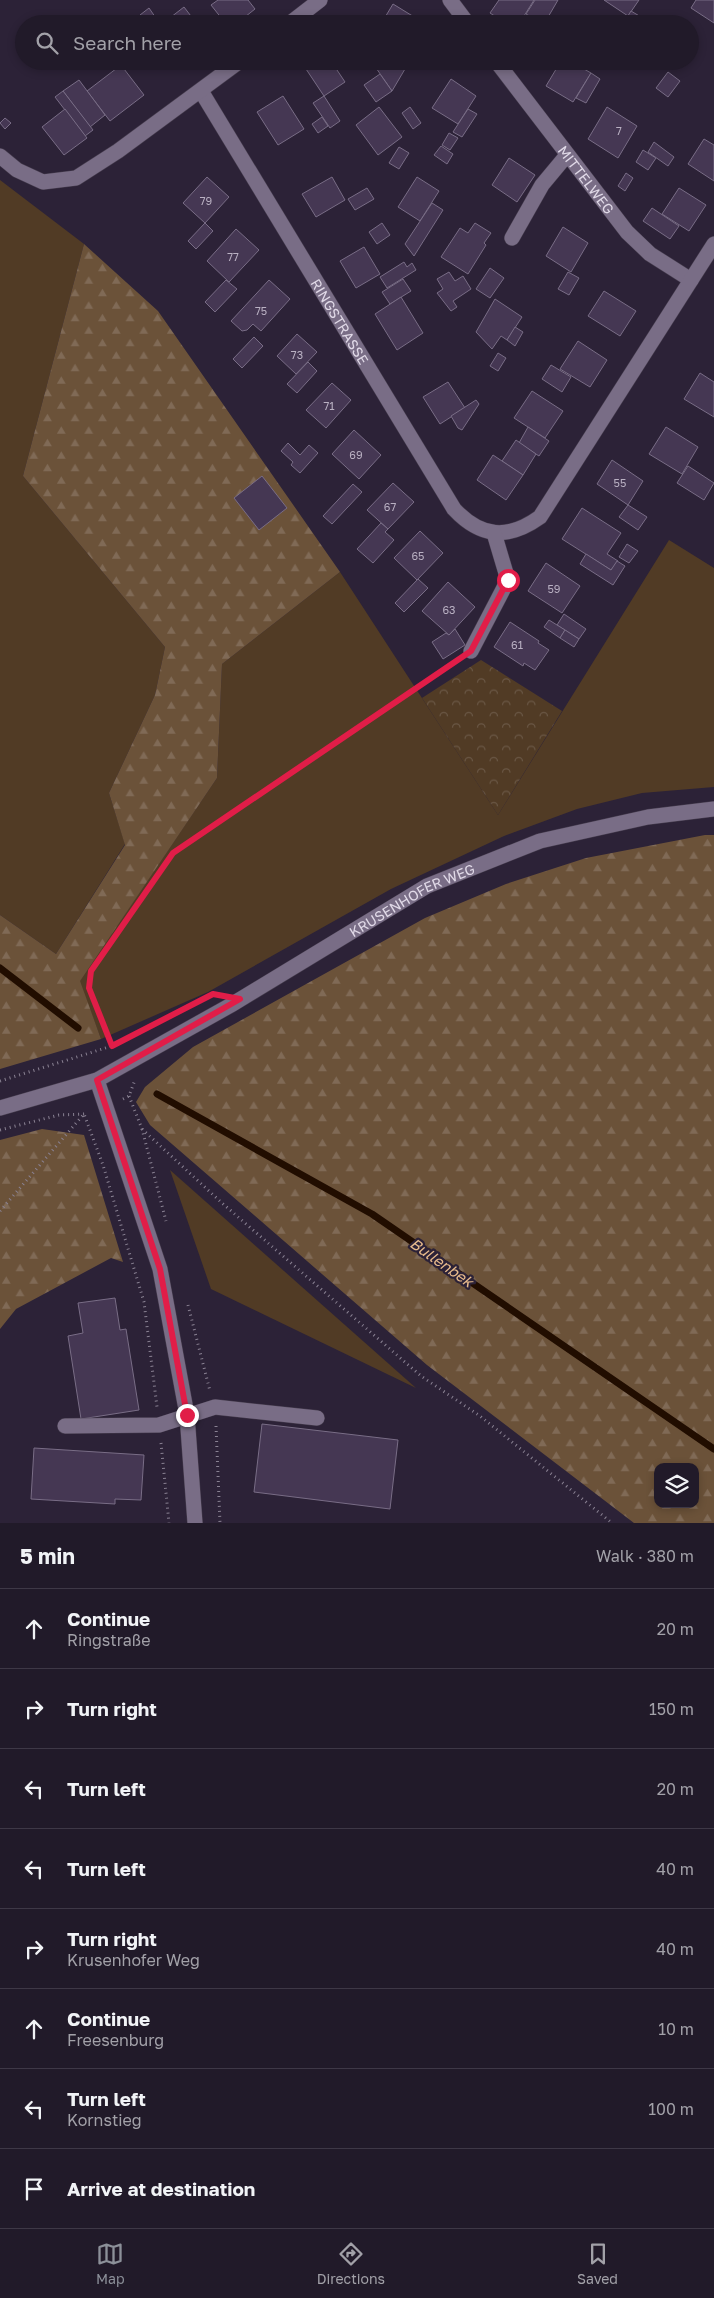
<!DOCTYPE html>
<html lang="en">
<head>
<meta charset="utf-8">
<style>
  :root { --surface:#211a29; --page:#292331; --text:#f1f3f6; --muted:#a2a1a8; --line:#3e3846; --accent:#8c9099 }
  body { margin:0; font-family:"Golos Text",sans-serif; background:var(--page); color:var(--text) }
  .controls { position:absolute; right:15px; bottom:15px; display:grid; overflow:hidden; border-radius:10px; box-shadow:0 2px 8px #0003 }
  .controls button { width:45px; height:45px; display:grid; place-items:center; padding:0; border:0; border-bottom:1px solid var(--line); background:var(--surface); color:var(--text); font:25px sans-serif }
  .stop { position:absolute; width:15px; height:15px; margin:-11px; border:4px solid #e11d48; border-radius:50%; background:#fff }
  .stop.end { background:#e11d48; border-color:#fff; box-shadow:0 1px 5px #0008 }
  .list { margin:0; padding:0; list-style:none }
  h2 { display:flex; justify-content:space-between; align-items:center; height:65px; margin:0; padding:0 20px; font-size:21px }
  h2 small { font-size:16px; font-weight:400; color:var(--muted) }
  .list li { display:grid; grid-template-columns:32px 1fr auto; gap:15px; align-items:center; box-sizing:border-box; height:80px; padding:0 20px; border-top:1px solid var(--line) }
  .list b { display:block; font-size:19px; white-space:nowrap }
  .list p { margin:0; font-size:16px; white-space:nowrap; color:var(--muted) }
  .list em { font-size:16px; font-style:normal; color:var(--muted) }
  .icon { flex:none; width:28px; height:28px; fill:none; stroke:currentColor; stroke-width:2; stroke-linecap:round; stroke-linejoin:round }
  .map { position:relative; flex:none; width:714px; height:1523px; overflow:hidden }
  .search { position:absolute; background:var(--surface); box-shadow:0 2px 8px #0003; left:15px; right:15px; top:15px; height:55px; display:flex; align-items:center; gap:12px; box-sizing:border-box; padding:0 18px; border-radius:28px; color:var(--muted); font-size:19px }
  .sheet { height:705px; background:var(--surface) }
  nav { display:flex; justify-content:space-around; align-items:center; box-sizing:border-box; height:70px; border-top:1px solid var(--line); background:var(--surface); font-size:14px; color:var(--muted) }
  nav a { display:grid; justify-items:center; gap:2px }
  nav .on { color:var(--accent) }
  .map>svg:first-child { display:block }
  .green { fill:#513b25 }
  .forest { fill:url(#forest-firs); fill-rule:evenodd }
  .park { fill:url(#park-crowns) }
  .lines { fill:none; stroke-linecap:round; stroke-linejoin:round }
  .stream { stroke:#210d00; stroke-width:7 }
  .building { fill:#453753; stroke:#796d86 }
  .minor-casing { stroke:#463d4e; stroke-width:16 }
  .path { stroke:#8a8293; stroke-width:3; stroke-dasharray:1 4; stroke-linecap:butt }
  .minor { stroke:#796d86; stroke-width:15 }
  .route { stroke:#e11d48; stroke-width:6 }
  .labels { text-anchor:middle; dominant-baseline:central; stroke-width:4.5; stroke-linejoin:round; paint-order:stroke }
  .number-label { font-size:11px; fill:#bab1c3 }
  .street-label { font-size:14px; fill:#e1dae8; stroke:#2c2237 }
  .water-label { font-size:15px; font-style:italic; fill:#e7ba8c; stroke:#2c2237 }
</style>
</head>
<body>
<div class="map">
<svg width="714" height="1523" viewBox="0 0 714 1523">
  <defs>
    <pattern id="forest-firs" width="22" height="20" patternUnits="userSpaceOnUse" patternTransform="scale(1.25)"><rect width="22" height="20" fill="#6b5239"/><path d="M5 1l3.5 6h-7zM16 11l3.5 6h-7z" fill="#806a56"/></pattern>
    <pattern id="park-crowns" width="20" height="18" patternUnits="userSpaceOnUse" patternTransform="scale(1.25)"><rect width="20" height="18" fill="#513b25"/><path d="M2 6a3 3 0 1 1 6 0M12 15a3 3 0 1 1 6 0" fill="none" stroke="#6a5745"/></pattern>
  </defs>
  <rect width="100%" height="100%" fill="#2c2237"/>
  <g class="green">
    <polygon points="0,180 84,244 23,476 165,647 155,695 109,793 125,844 56,954 0,915"/>
    <polygon points="669,540 714,568 714,787 642,793 577,809 504,836 391,889 208,992 101,1039 79,981 217,778 222,664 340,572 498,815"/>
    <polygon points="170,1170 416,1388 211,1289"/>
  </g>
  <g class="forest">
    <polygon points="84,244 158,311 340,572 222,664 217,778 80,981 101,1039 0,1069 0,915 56,954 125,845 109,793 155,695 165,647 23,476"/>
    <path d="M705,835H714V1523H634L427,1365L150,1125L136,1102L145,1087L193,1047L425,918L506,884L586,858ZM658,1467H695V1504H658Z"/>
    <polygon points="42,1129 84,1135 123,1262 111,1258 16,1309 0,1329 0,1140"/>
  </g>
  <polygon class="park" points="481,660 562,711 498,815 422,698"/>
  <g class="lines">
    <g class="stream">
      <polyline points="0,968 78,1028"/>
      <polyline points="157,1094 372,1214 714,1449"/>
    </g>
  </g>
  <g class="building">
    <polygon points="218,0 248,0 255,9 236,24 226,24 211,5"/>
    <polygon points="499,0 534,0 519,24 507,24 490,13"/>
    <polygon points="535,0 558,0 544,24 526,14"/>
    <polygon points="604,0 639,0 628,16"/>
    <polygon points="696,0 714,0 714,23 691,8"/>
    <polygon points="393,4 424,23 423,24 381,24"/>
    <polygon points="184,7 197,24 162,24"/>
    <polygon points="149,8 160,24 146,24 140,15"/>
    <polygon points="631,11 641,17 637,24 623,24"/>
    <polygon points="310,61 331,61 345,82 324,96 304,66"/>
    <polygon points="379,61 400,61 405,69 392,91 374,65"/>
    <polygon points="561,61 570,61 591,73 573,102 546,86"/>
    <polygon points="121,65 144,95 110,121 87,91"/>
    <polygon points="668,72 680,81 668,97 656,88"/>
    <polygon points="591,73 600,79 586,103 576,98"/>
    <polygon points="380,74 392,91 376,102 364,85"/>
    <polygon points="451,79 476,96 458,124 432,108"/>
    <polygon points="79,80 105,115 90,127 63,91"/>
    <polygon points="63,91 93,130 85,136 55,97"/>
    <polygon points="283,96 304,129 278,145 257,112"/>
    <polygon points="324,96 340,121 330,128 313,103"/>
    <polygon points="379,107 402,137 378,155 356,125"/>
    <polygon points="410,107 421,123 413,129 402,113"/>
    <polygon points="607,107 637,126 618,158 588,139"/>
    <polygon points="65,109 87,138 64,155 42,127"/>
    <polygon points="468,109 477,114 462,137 453,132"/>
    <polygon points="322,117 328,126 318,133 312,124"/>
    <polygon points="5,118 11,123 5,129 0,123"/>
    <polygon points="449,133 458,138 450,150 442,145"/>
    <polygon points="704,139 714,145 714,181 688,164"/>
    <polygon points="654,142 674,157 668,166 648,152"/>
    <polygon points="441,146 453,154 447,164 434,155"/>
    <polygon points="399,147 409,153 399,169 389,163"/>
    <polygon points="643,150 656,158 648,170 636,162"/>
    <polygon points="509,158 535,175 517,202 492,185"/>
    <polygon points="626,173 633,178 625,191 618,186"/>
    <polygon points="207,177 229,197 205,223 183,203"/>
    <polygon points="332,177 345,200 316,217 302,194"/>
    <polygon points="417,177 439,191 420,221 398,207"/>
    <polygon points="367,188 374,199 355,210 348,199"/>
    <polygon points="679,188 706,205 689,231 662,214"/>
    <polygon points="432,203 443,210 414,256 405,244"/>
    <polygon points="652,208 679,226 670,239 643,221"/>
    <polygon points="205,223 213,231 196,249 188,241"/>
    <polygon points="382,223 390,235 377,244 369,232"/>
    <polygon points="475,223 491,233 484,243 486,245 468,274 441,257 460,228 468,233"/>
    <polygon points="563,227 588,243 571,272 546,256"/>
    <polygon points="236,229 259,250 229,282 207,261"/>
    <polygon points="364,247 380,274 356,288 340,261"/>
    <polygon points="404,262 407,267 412,263 416,270 387,288 380,277"/>
    <polygon points="490,268 504,278 490,298 476,289"/>
    <polygon points="449,272 455,281 463,276 471,289 453,301 457,307 451,311 437,293 443,289 437,279"/>
    <polygon points="568,272 579,278 569,295 558,289"/>
    <polygon points="403,279 411,291 390,304 382,292"/>
    <polygon points="226,280 237,289 215,312 205,302"/>
    <polygon points="269,280 290,299 261,331 253,324 247,330 242,331 231,321"/>
    <polygon points="604,291 636,311 620,336 588,316"/>
    <polygon points="401,297 423,333 397,350 375,314"/>
    <polygon points="495,299 522,317 507,340 501,336 492,349 476,332"/>
    <polygon points="515,327 523,332 515,346 507,340"/>
    <polygon points="297,334 317,352 296,374 277,356"/>
    <polygon points="254,337 263,346 242,368 233,359"/>
    <polygon points="578,341 607,360 590,387 560,369"/>
    <polygon points="498,353 506,358 498,371 490,366"/>
    <polygon points="308,362 317,371 297,393 287,384"/>
    <polygon points="551,365 571,377 562,392 542,379"/>
    <polygon points="700,373 714,382 714,417 684,399"/>
    <polygon points="448,382 465,408 440,424 423,397"/>
    <polygon points="332,383 351,400 326,428 306,410"/>
    <polygon points="532,391 563,411 545,438 514,418"/>
    <polygon points="476,400 479,404 462,430 458,428 451,416"/>
    <polygon points="528,427 549,441 539,456 519,443"/>
    <polygon points="666,427 698,447 682,474 649,454"/>
    <polygon points="354,430 381,455 359,479 332,454"/>
    <polygon points="516,440 536,454 523,475 502,461"/>
    <polygon points="288,443 300,455 309,445 318,453 300,473 291,465 293,462 281,451"/>
    <polygon points="493,455 523,475 506,500 477,480"/>
    <polygon points="612,460 643,481 628,505 597,484"/>
    <polygon points="688,466 714,483 704,500 677,483"/>
    <polygon points="262,476 287,508 259,530 234,498"/>
    <polygon points="393,483 414,502 388,529 367,510"/>
    <polygon points="353,484 362,492 332,524 323,516"/>
    <polygon points="628,505 647,517 638,530 619,517"/>
    <polygon points="582,508 621,533 607,554 618,561 611,570 562,539"/>
    <polygon points="381,523 388,529 385,532 394,540 373,563 357,549"/>
    <polygon points="420,531 443,553 417,580 394,558"/>
    <polygon points="627,544 638,551 629,563 619,557"/>
    <polygon points="586,554 611,570 617,561 625,566 613,585 580,564"/>
    <polygon points="546,563 580,586 562,613 528,591"/>
    <polygon points="418,579 428,588 404,612 395,603"/>
    <polygon points="448,582 475,607 449,635 422,611"/>
    <polygon points="564,614 586,629 579,639 557,625"/>
    <polygon points="549,620 565,630 560,638 544,627"/>
    <polygon points="510,622 539,641 538,643 549,650 535,670 524,663 523,666 494,647"/>
    <polygon points="455,629 465,645 443,659 432,642 446,633 449,635"/>
    <polygon points="565,630 579,639 574,647 560,638"/>
    <polygon points="115,1298 120,1330 126,1329 139,1410 81,1419 68,1336 83,1333 78,1303"/>
    <polygon points="262,1424 398,1440 390,1509 254,1492"/>
    <polygon points="34,1448 144,1455 141,1500 115,1499 115,1504 31,1499"/>
  </g>
  <g class="lines">
    <defs>
      <g id="minor">
        <polyline points="450,0 468,24"/>
        <polyline points="289,24 320,0"/>
        <path id="s1" d="M496,61L627,232L650,254L691,280"/>
        <path id="s2" d="M201,91L454,509C481,538 508,540 540,517L714,244"/>
        <polyline points="0,156 17,170 43,182 76,178 118,151 240,61"/>
        <polyline points="512,238 542,185 567,155"/>
        <polyline points="471,651 508,580 494,533"/>
        <polyline points="97,1080 160,1269 187,1415 195,1523"/>
        <path id="s3" d="M0,1108L97,1080L231,1005L427,886L540,841L648,817L714,809"/>
        <polyline points="65,1426 159,1425 215,1407 317,1418"/>
      </g>
    </defs>
    <use href="#minor" class="minor-casing"/>
    <g class="path">
      <polyline points="112,1046 89,988 91,971 173,853 456,662"/>
      <polyline points="0,1081 112,1046 145,1029"/>
      <polyline points="129,1096 142,1129 166,1221"/>
      <polyline points="123,1099 129,1096 135,1080"/>
      <polyline points="142,1129 222,1203 421,1376 480,1416 612,1523"/>
      <polyline points="0,1130 59,1115 85,1114"/>
      <polyline points="0,1211 84,1114 103,1165 144,1302 157,1407"/>
      <polyline points="188,1305 210,1391"/>
      <polyline points="216,1426 220,1523"/>
      <polyline points="161,1443 169,1523"/>
    </g>
    <use href="#minor" class="minor"/>
  </g>
  <g class="lines">
    <polyline class="route" points="187,1415 160,1269 97,1080 240,999 213,994 112,1046 89,988 91,971 173,853 471,651 508,580"/>
  </g>
  <g class="labels">
    <g class="number-label">
      <text x="619" y="130">7</text>
      <text x="206" y="200">79</text>
      <text x="233" y="256">77</text>
      <text x="261" y="310">75</text>
      <text x="297" y="354">73</text>
      <text x="329" y="405">71</text>
      <text x="356" y="454">69</text>
      <text x="620" y="482">55</text>
      <text x="390" y="506">67</text>
      <text x="418" y="555">65</text>
      <text x="554" y="588">59</text>
      <text x="449" y="609">63</text>
      <text x="517" y="644">61</text>
    </g>
    <g class="street-label">
      <text stroke="none"><textPath href="#s1" startOffset="149">MITTELWEG</textPath></text>
      <text stroke="none"><textPath href="#s2" startOffset="269">RINGSTRASSE</textPath></text>
      <text stroke="none"><textPath href="#s3" startOffset="464">KRUSENHOFER WEG</textPath></text>
    </g>
    <g class="water-label">
      <text transform="translate(442 1262) rotate(35)">Bullenbek</text>
    </g>
  </g>
</svg>
<div class="controls">
<button><svg class="icon" aria-label="layers" viewBox="0 0 24 24"><path d="M12 4l9 5-9 5-9-5zM3 14l9 5 9-5"/></svg></button>
</div>
<div class="stop" style="left:508px;top:580px"></div>
<div class="stop end" style="left:187px;top:1415px"></div>
<div class="search"><svg class="icon" aria-label="search" viewBox="0 0 24 24"><circle cx="10" cy="10" r="6"/><path d="M15 15l6 6"/></svg>Search here</div>
</div>
<section class="sheet">
<h2>5 min<small>Walk · 380 m</small></h2>
<ul class="list">
<li><svg class="icon" aria-label="ahead" viewBox="0 0 24 24"><path d="M12 20V5M6 11l6-6 6 6"/></svg><div><b>Continue</b><p>Ringstraße</p></div><em>20 m</em></li>
<li><svg class="icon" aria-label="right" viewBox="0 0 24 24"><path d="M7 20v-9h11M14 6l5 5-5 5"/></svg><div><b>Turn right</b></div><em>150 m</em></li>
<li><svg class="icon" aria-label="left" viewBox="0 0 24 24"><path d="M17 20v-9H6M10 6l-5 5 5 5"/></svg><div><b>Turn left</b></div><em>20 m</em></li>
<li><svg class="icon" aria-label="left" viewBox="0 0 24 24"><path d="M17 20v-9H6M10 6l-5 5 5 5"/></svg><div><b>Turn left</b></div><em>40 m</em></li>
<li><svg class="icon" aria-label="right" viewBox="0 0 24 24"><path d="M7 20v-9h11M14 6l5 5-5 5"/></svg><div><b>Turn right</b><p>Krusenhofer Weg</p></div><em>40 m</em></li>
<li><svg class="icon" aria-label="ahead" viewBox="0 0 24 24"><path d="M12 20V5M6 11l6-6 6 6"/></svg><div><b>Continue</b><p>Freesenburg</p></div><em>10 m</em></li>
<li><svg class="icon" aria-label="left" viewBox="0 0 24 24"><path d="M17 20v-9H6M10 6l-5 5 5 5"/></svg><div><b>Turn left</b><p>Kornstieg</p></div><em>100 m</em></li>
<li><svg class="icon" aria-label="arrive" viewBox="0 0 24 24"><path d="M6 21V4h12l-3 4 3 4H6"/></svg><div><b>Arrive at destination</b></div></li>
</ul>
</section>
<nav>
<a class="on"><svg class="icon" aria-label="map" viewBox="0 0 24 24"><path d="M3 6l6-2 6 2 6-2v14l-6 2-6-2-6 2zM9 4v14M15 6v14"/></svg>Map</a>
<a><svg class="icon" aria-label="directions" viewBox="0 0 24 24"><path d="M12 3l9 9-9 9-9-9zM9 14v-3h6M13 9l2 2-2 2"/></svg>Directions</a>
<a><svg class="icon" aria-label="saved" viewBox="0 0 24 24"><path d="M7 4h10v16l-5-4-5 4z"/></svg>Saved</a>
</nav>
</body>
</html>
